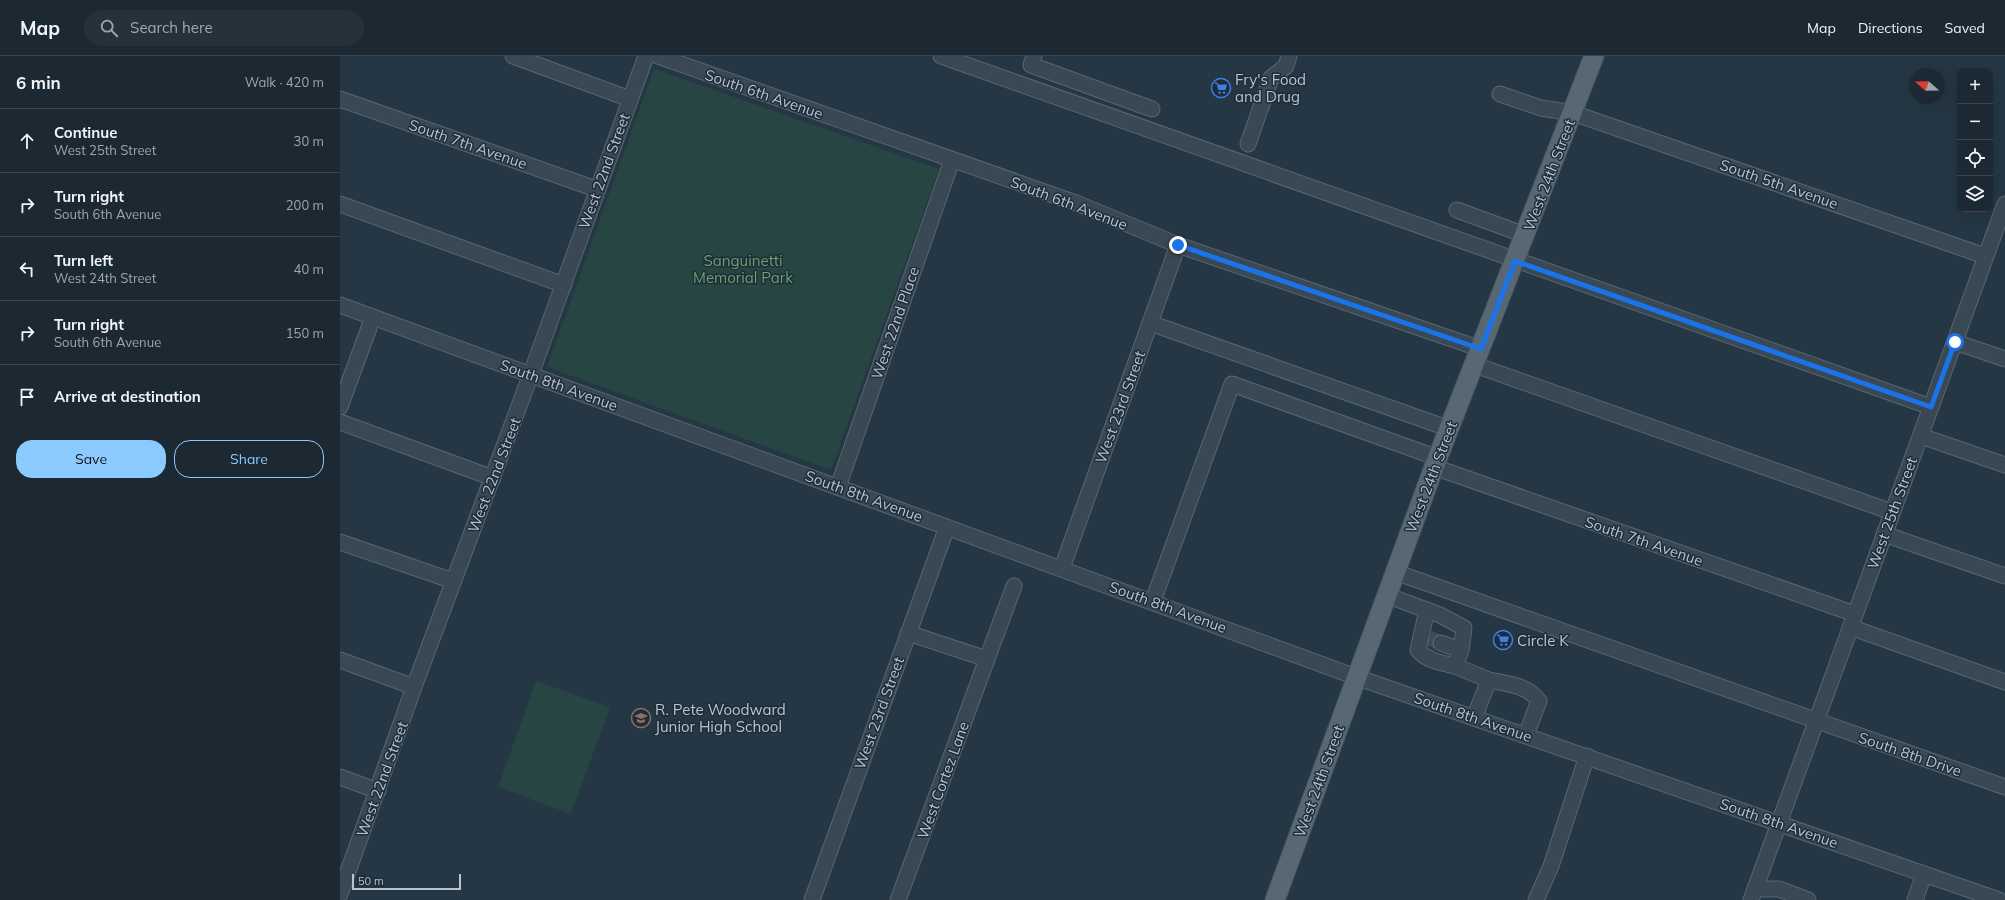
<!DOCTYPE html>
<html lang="en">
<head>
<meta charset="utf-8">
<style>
  :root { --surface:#1c2933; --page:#25313b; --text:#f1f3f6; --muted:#a0a6ac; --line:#3a454e; --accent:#8bcafe }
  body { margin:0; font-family:Mulish,sans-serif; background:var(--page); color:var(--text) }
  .controls { position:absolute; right:12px; top:12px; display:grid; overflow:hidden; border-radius:8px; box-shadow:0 4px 16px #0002 }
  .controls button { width:36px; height:36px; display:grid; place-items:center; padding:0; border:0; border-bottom:1px solid var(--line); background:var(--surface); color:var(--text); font:20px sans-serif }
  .compass { position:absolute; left:1569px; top:12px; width:36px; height:36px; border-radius:50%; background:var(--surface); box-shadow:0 4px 16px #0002; rotate:290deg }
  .scale { position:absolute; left:12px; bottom:10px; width:109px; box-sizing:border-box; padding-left:4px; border:2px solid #b7c3cd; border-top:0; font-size:11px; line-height:14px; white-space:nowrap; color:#b7c3cd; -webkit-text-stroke:3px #1e2d39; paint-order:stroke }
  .stop { position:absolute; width:12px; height:12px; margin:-9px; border:3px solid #1a73e8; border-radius:50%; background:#fff }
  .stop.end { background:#1a73e8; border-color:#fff; box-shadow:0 1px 4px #0008 }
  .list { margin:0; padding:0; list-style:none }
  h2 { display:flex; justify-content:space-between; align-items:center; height:52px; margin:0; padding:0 16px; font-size:17px }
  h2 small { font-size:13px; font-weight:400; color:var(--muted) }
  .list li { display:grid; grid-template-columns:26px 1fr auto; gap:12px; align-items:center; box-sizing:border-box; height:64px; padding:0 16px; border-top:1px solid var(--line) }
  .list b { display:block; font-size:15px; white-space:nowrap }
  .list p { margin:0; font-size:13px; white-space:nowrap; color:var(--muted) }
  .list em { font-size:13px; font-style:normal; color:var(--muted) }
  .actions { display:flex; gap:8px; padding:12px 16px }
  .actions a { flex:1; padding:9px 0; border:1px solid var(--accent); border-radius:16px; text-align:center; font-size:14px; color:var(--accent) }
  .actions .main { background:var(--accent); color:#111 }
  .icon { flex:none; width:22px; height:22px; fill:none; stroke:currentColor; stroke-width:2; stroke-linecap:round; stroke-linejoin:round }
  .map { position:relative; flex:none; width:1665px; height:844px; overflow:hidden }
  header { display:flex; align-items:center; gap:24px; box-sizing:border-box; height:56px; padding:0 20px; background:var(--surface); border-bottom:1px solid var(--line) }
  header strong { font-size:19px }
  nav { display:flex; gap:22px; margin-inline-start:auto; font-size:14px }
  .search { width:280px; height:36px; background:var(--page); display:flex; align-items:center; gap:10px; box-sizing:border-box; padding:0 14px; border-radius:22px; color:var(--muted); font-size:15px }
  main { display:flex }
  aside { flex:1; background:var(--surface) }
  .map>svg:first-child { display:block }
  .green { fill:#274543 }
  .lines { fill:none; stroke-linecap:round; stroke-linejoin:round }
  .minor-tunnel { stroke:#3b4c59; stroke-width:15; stroke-dasharray:15 8; stroke-linecap:butt }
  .minor-casing { stroke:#586670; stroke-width:17 }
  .major-casing { stroke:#46545f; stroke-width:21 }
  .minor { stroke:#3a4853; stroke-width:15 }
  .major { stroke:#586873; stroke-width:19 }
  .route { stroke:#1a73e8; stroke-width:5 }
  .labels { text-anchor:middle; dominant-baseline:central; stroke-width:3; stroke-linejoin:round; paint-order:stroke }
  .poi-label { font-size:15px; fill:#b7c3cd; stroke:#1e2d39; text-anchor:start }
  .street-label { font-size:15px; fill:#b7c3cd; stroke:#1e2d39 }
  .park-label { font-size:15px; fill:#6d9f70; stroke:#1e2d39 }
</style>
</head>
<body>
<header>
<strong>Map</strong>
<div class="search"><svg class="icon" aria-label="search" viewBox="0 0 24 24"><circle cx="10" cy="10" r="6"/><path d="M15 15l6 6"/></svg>Search here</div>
<nav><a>Map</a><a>Directions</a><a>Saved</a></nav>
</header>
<main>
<aside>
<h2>6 min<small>Walk · 420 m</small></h2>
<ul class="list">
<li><svg class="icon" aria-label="ahead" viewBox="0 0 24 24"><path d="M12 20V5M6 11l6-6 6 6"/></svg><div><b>Continue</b><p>West 25th Street</p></div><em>30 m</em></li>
<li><svg class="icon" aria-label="right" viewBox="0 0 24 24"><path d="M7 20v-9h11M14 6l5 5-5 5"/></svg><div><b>Turn right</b><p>South 6th Avenue</p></div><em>200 m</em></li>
<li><svg class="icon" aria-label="left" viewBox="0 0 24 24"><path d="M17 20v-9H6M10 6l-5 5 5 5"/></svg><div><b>Turn left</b><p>West 24th Street</p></div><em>40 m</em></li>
<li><svg class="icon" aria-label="right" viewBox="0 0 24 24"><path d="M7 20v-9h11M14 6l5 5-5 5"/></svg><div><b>Turn right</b><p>South 6th Avenue</p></div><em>150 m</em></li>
<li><svg class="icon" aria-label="arrive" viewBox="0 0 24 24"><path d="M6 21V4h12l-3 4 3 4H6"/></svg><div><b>Arrive at destination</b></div></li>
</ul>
<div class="actions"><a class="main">Save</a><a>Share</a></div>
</aside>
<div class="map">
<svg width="1665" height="844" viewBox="0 0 1665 844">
  <rect width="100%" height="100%" fill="#253744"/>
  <g class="green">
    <polygon points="314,13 599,113 491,414 207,311"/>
    <polygon points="196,625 270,651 231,758 158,731"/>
  </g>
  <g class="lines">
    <polyline class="minor-tunnel" points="1089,582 1101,587"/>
    <defs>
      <g id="minor">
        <polyline points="173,0 290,43"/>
        <polyline points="318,0 736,147 838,189 1141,293"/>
        <polyline points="601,0 1591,351"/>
        <polyline points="694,0 691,9 812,53"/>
        <polyline points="1160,38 1201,52 1233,57 1645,200"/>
        <polyline points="0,43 256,133"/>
        <polyline points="908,88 931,22 946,10 949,0"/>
        <polyline points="0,148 224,229"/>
        <polyline points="1117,154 1185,179"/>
        <polyline points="0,249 1016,621 1659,844"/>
        <polyline points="810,267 1110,373"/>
        <polyline points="1615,286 1665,303"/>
        <polyline points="1135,309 1552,456"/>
        <polyline points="0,351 33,261"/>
        <polyline points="0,366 153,422"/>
        <polyline points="1581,380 1665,409"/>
        <polyline points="1094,411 1515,558"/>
        <polyline points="498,431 612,104"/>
        <polyline points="1544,478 1665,520"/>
        <polyline points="0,486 113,525"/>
        <polyline points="722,512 838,189"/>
        <polyline points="1055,516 1665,731"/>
        <polyline points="1046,539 1100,559 1124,572 1121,594 1115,610 1149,624 1134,662"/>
        <polyline points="813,545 892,328 1098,402"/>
        <path d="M1087,554L1078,594C1087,605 1102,607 1115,610"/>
        <polyline points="1510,571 1665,626"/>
        <polyline points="568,577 647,603"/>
        <polyline points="1101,587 1121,594"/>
        <polyline points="0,604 74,631"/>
        <path d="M1149,624C1167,628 1188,629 1199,645L1186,679"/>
        <polyline points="0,721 38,735"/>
        <polyline points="1415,833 1439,833 1468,844"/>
        <polyline points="0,838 74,631 191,318 306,0"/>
        <polyline points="472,844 607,471"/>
        <polyline points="558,844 674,530"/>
        <polyline points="1196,844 1211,810 1247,700"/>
        <polyline points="1411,844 1665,148"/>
        <polyline points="1575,844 1584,818"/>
      </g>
      <polyline id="major" points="935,844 1094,411 1254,0"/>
    </defs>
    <use href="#minor" class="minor-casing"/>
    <use href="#major" class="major-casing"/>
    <use href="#minor" class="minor"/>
    <use href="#major" class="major"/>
  </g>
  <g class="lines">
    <polyline class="route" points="838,189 1141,293 1175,205 1591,351 1615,286"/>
  </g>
  <defs>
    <symbol id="supermarket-ring" viewBox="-11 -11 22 22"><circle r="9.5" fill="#1e2d39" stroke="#3f7fe0" stroke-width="1.5"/><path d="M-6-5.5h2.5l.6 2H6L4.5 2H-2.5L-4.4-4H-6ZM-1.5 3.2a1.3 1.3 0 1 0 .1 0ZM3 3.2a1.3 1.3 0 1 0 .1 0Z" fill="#3f7fe0"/></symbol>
    <symbol id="school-ring" viewBox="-11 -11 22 22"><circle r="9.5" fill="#1e2d39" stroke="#8d6e63" stroke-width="1.5"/><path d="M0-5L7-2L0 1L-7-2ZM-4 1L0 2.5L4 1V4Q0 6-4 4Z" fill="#8d6e63"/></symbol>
  </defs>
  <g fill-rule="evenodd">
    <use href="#supermarket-ring" x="870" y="21" width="22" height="22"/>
    <use href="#supermarket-ring" x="1152" y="573" width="22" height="22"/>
    <use href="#school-ring" x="290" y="651" width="22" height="22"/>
  </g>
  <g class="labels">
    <g class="poi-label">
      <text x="895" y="23">Fry's Food<tspan x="895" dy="17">and Drug</tspan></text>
      <text x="1177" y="584">Circle K</text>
      <text x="315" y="653">R. Pete Woodward<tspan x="315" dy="17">Junior High School</tspan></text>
    </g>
    <g class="street-label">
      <text transform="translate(424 38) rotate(19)">South 6th Avenue</text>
      <text transform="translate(128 88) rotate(19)">South 7th Avenue</text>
      <text transform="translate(264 115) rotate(-70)">West 22nd Street</text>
      <text transform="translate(1209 119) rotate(-69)">West 24th Street</text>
      <text transform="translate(1439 128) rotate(19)">South 5th Avenue</text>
      <text transform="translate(729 147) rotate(21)">South 6th Avenue</text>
      <text transform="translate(555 267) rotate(-71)">West 22nd Place</text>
      <text transform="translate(219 329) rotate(20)">South 8th Avenue</text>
      <text transform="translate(780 351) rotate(-70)">West 23rd Street</text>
      <text transform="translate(154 419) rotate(-69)">West 22nd Street</text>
      <text transform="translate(1091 421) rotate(-69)">West 24th Street</text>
      <text transform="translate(524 440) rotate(20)">South 8th Avenue</text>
      <text transform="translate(1552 457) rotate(-70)">West 25th Street</text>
      <text transform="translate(1304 485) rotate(19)">South 7th Avenue</text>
      <text transform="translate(828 551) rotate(20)">South 8th Avenue</text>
      <text transform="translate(539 657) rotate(-70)">West 23rd Street</text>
      <text transform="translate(1133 661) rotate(19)">South 8th Avenue</text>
      <text transform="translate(1570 698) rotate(19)">South 8th Drive</text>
      <text transform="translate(42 723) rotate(-70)">West 22nd Street</text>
      <text transform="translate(603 724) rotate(-70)">West Cortez Lane</text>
      <text transform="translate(979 725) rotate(-70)">West 24th Street</text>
      <text transform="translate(1439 767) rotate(19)">South 8th Avenue</text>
    </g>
    <g class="park-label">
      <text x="403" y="204">Sanguinetti<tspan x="403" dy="17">Memorial Park</tspan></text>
    </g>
  </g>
</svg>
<div class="controls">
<button>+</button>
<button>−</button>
<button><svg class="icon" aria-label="locate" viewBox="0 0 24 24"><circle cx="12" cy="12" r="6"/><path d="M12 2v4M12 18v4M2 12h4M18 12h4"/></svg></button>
<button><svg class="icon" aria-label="layers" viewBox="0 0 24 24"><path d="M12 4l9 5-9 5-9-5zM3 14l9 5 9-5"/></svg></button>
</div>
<svg class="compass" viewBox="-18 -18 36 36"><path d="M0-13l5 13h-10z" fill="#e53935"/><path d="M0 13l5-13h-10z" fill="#a0a6ac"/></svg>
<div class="scale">50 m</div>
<div class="stop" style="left:1615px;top:286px"></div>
<div class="stop end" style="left:838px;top:189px"></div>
</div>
</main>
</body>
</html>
